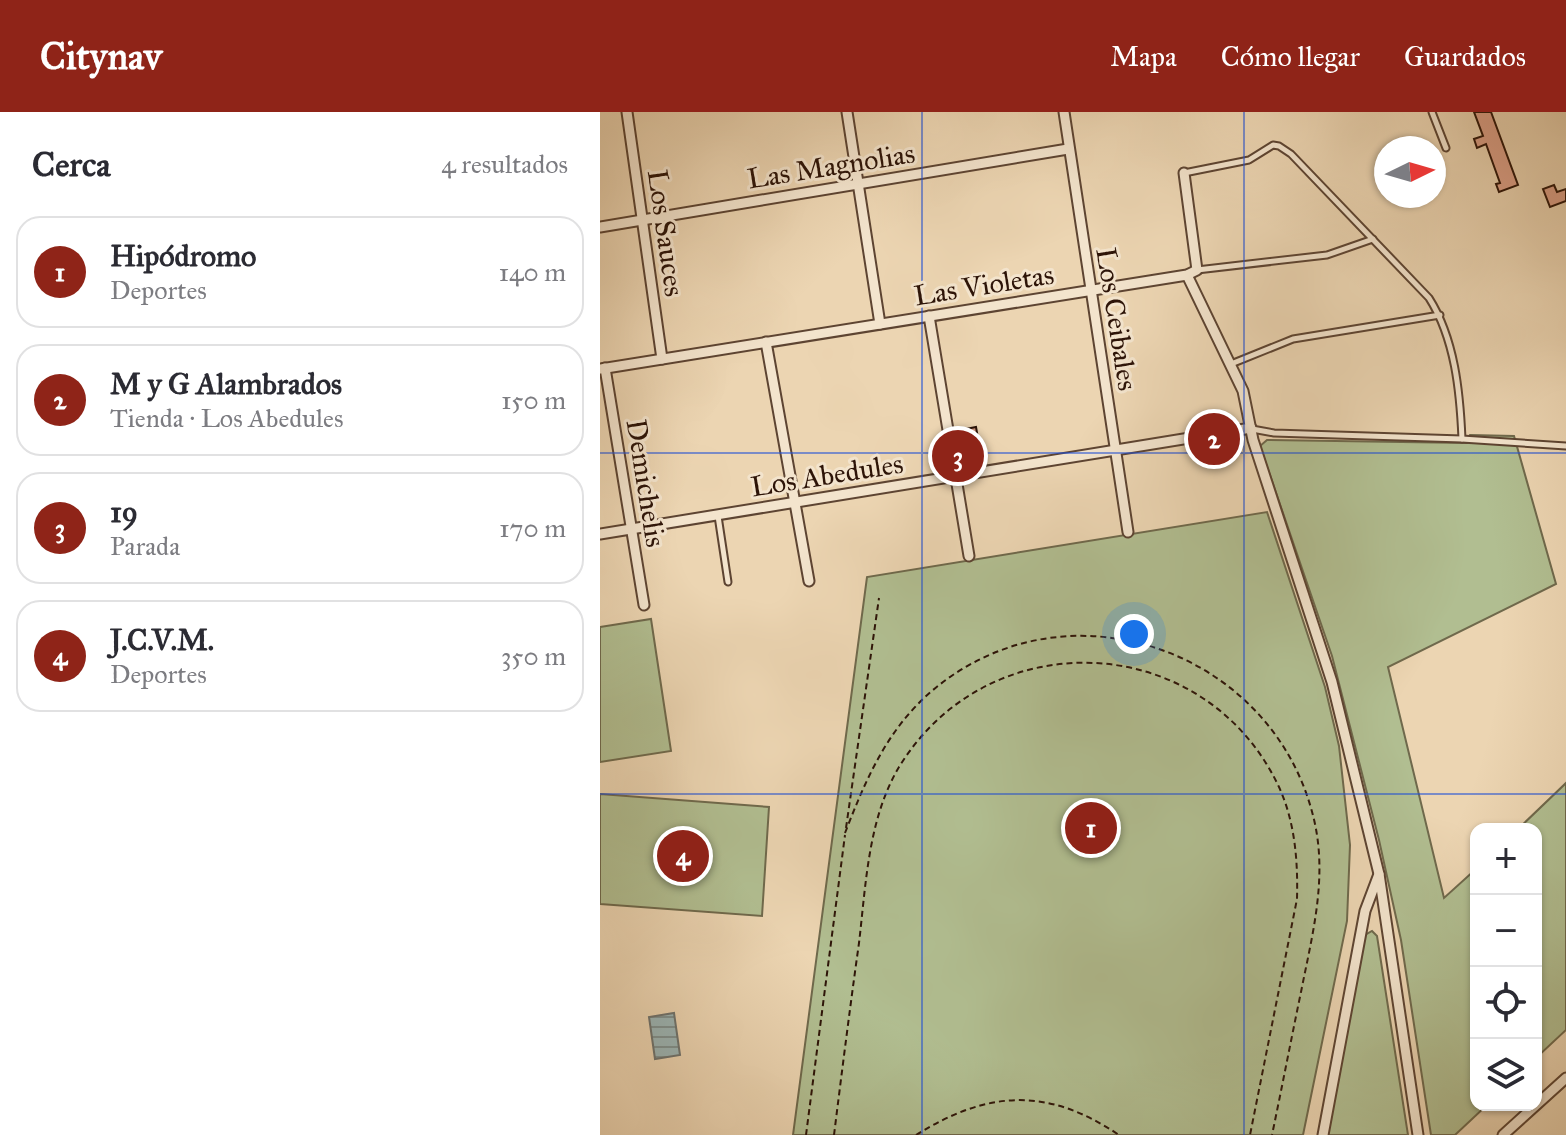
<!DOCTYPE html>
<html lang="es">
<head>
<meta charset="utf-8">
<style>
  :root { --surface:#fff; --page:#f7f7f7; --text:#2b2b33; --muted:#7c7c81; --line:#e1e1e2; --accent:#8f2418 }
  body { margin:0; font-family:"IM FELL Great Primer",serif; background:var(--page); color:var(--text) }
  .controls { position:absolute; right:24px; bottom:24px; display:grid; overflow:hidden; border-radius:16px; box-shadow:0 2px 6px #0004 }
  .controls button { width:72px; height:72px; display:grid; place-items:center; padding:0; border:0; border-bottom:2px solid var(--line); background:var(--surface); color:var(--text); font:40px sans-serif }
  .compass { position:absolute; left:774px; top:24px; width:72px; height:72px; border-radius:50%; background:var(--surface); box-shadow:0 2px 6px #0004; rotate:85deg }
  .you { position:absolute; left:534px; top:522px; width:28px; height:28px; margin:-20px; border:6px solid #fff; border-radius:50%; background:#1a73e8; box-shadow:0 0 0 12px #1a73e833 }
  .badge { display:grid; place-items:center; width:52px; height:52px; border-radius:50%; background:var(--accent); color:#fff; font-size:26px; font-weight:700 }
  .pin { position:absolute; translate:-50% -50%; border:4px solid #fff; box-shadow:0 2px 8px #0006 }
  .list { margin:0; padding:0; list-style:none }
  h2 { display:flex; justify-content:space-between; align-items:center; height:104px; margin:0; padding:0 32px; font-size:34px }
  h2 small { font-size:26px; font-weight:400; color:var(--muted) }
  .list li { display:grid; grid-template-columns:52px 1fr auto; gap:24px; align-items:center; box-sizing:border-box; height:112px; margin:0 16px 16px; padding:0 16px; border:2px solid var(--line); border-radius:24px }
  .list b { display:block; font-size:30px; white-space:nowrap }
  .list p { margin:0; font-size:26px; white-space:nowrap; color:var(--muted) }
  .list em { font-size:26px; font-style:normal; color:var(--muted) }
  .icon { flex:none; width:44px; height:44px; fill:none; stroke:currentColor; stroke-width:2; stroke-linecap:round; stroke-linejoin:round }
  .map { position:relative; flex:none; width:966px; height:1023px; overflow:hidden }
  header { display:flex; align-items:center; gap:48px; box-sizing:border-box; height:112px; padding:0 40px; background:var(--accent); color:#fff }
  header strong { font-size:38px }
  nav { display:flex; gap:44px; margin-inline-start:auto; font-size:28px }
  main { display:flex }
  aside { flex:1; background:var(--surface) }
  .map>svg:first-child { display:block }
  .green { fill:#b1be91; stroke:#6f694c; stroke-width:2 }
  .water { fill:url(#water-rules); stroke:#707570; stroke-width:2 }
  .building { fill:#dca088; stroke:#2d1408; stroke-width:2 }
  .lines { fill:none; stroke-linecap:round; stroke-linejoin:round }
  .service-casing { stroke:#5d4432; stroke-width:9 }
  .minor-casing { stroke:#5d4432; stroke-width:13 }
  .path { stroke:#2d1408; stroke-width:2; stroke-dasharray:6 4; stroke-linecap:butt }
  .service { stroke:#f3e4cd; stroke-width:5 }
  .minor { stroke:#f3e4cd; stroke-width:9 }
  .grid { fill:none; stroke:#1d4ed8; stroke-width:2; stroke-opacity:0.55 }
  .labels { text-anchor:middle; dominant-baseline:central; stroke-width:6; stroke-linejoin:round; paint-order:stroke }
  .street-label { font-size:28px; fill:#2d1408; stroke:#f3e4cd }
</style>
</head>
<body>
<header>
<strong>Citynav</strong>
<nav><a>Mapa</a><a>Cómo llegar</a><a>Guardados</a></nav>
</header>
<main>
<aside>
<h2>Cerca<small>4 resultados</small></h2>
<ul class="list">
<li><span class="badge">1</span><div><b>Hipódromo</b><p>Deportes</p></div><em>140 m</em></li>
<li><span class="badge">2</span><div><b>M y G Alambrados</b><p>Tienda · Los Abedules</p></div><em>150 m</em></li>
<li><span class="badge">3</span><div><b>19</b><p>Parada</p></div><em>170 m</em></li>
<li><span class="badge">4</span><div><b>J.C.V.M.</b><p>Deportes</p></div><em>350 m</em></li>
</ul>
</aside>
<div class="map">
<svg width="966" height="1023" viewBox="0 0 966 1023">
  <defs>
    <pattern id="water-rules" width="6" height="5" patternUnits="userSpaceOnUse" patternTransform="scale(2)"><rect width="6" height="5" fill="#9cb6b6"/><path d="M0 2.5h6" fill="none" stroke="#809392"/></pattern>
  </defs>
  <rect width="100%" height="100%" fill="#ecd5b2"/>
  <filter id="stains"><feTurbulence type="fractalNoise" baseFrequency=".0025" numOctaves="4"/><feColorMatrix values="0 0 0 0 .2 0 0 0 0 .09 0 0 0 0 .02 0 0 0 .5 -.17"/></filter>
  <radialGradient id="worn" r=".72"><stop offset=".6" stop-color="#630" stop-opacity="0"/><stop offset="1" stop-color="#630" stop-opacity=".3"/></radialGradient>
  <g class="green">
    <polygon points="870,323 914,324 956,472 788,555 844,786 876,757 876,993 887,993 855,1023 831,1023 801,828 779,728 732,544 660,334 667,328 867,331"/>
    <polygon points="667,400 725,575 739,634 750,733 747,809 703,1023 193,1023 267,465"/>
    <polygon points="51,507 71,639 0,650 0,515"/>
    <polygon points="966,671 966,918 936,946 936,717 918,717"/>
    <polygon points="0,682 169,695 162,804 0,792"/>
    <polygon points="772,819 777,824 808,1023 725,1023 765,823"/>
  </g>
  <polygon class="water" points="74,901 80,943 55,947 49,905"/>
  <g class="building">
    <polygon points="874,0 891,0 918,73 899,80 896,72 900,71 886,32 877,36 874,27 883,24"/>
    <polygon points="954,73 957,80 966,77 966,89 950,95 943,77"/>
    <polygon points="376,315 382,350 365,353 361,350 356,319"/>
  </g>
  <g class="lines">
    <defs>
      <g id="service">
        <polyline points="832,0 846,36"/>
        <path d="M584,61L649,48L673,33L679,34L691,42L829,186C855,227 860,280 862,327"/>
        <polyline points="597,158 727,143 773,127"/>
        <polyline points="631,252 693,227 840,203"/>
        <polyline points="652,317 674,321 862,327 966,334"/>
        <polyline points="118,404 128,470"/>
      </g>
      <g id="minor">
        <polyline points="27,0 62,247"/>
        <polyline points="247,0 280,212"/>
        <polyline points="464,0 528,420"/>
        <polyline points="0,115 468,37"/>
        <polyline points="587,163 643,279 653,328 732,570 779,762 818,1023"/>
        <polyline points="329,204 369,444"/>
        <polyline points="166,230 209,469"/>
        <polyline points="5,256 44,493"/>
        <polyline points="0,257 587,163 597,158 584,61"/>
        <polyline points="0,422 651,316"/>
        <polyline points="723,1023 765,799 779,762"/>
        <polyline points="903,1023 966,966"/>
      </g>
    </defs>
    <use href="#service" class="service-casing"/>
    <use href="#minor" class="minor-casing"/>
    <g class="path">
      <polyline points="246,716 279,486"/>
      <path d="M245,721C266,667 287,617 333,578C469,464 678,540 715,712C727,769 712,824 701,880C691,928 682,975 672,1023"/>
      <polyline points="206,1023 245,723"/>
      <path d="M234,1023C242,959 250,895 259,831C266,772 268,707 299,655C389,508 605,518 679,675C695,710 698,749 697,787L650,1023"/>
      <path d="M316,1023C388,978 448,975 519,1023"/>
    </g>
    <use href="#service" class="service"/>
    <use href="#minor" class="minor"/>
  </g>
  <path class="grid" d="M322,0V1023M644,0V1023M0,341H966M0,682H966"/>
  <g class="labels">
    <g class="street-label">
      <text transform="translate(231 54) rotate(-9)">Las Magnolias</text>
      <text transform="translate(66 121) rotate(82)">Los Sauces</text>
      <text transform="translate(384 173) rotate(-9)">Las Violetas</text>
      <text transform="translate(517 207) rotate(81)">Los Ceibales</text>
      <text transform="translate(227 363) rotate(-9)">Los Abedules</text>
      <text transform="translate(46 371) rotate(81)">Demichelis</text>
    </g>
  </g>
  <rect width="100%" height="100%" filter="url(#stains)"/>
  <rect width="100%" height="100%" fill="url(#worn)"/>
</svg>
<div class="controls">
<button>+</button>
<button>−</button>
<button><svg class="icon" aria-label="locate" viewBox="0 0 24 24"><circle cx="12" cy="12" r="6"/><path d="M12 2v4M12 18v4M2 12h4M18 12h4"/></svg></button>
<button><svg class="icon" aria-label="layers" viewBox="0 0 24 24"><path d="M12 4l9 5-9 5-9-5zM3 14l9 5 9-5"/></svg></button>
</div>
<svg class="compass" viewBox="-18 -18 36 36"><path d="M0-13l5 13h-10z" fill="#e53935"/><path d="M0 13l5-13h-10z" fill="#7c7c81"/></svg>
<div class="you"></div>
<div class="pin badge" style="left:491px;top:716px">1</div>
<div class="pin badge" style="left:614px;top:327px">2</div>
<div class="pin badge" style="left:358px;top:344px">3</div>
<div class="pin badge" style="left:83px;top:744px">4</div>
</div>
</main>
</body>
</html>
